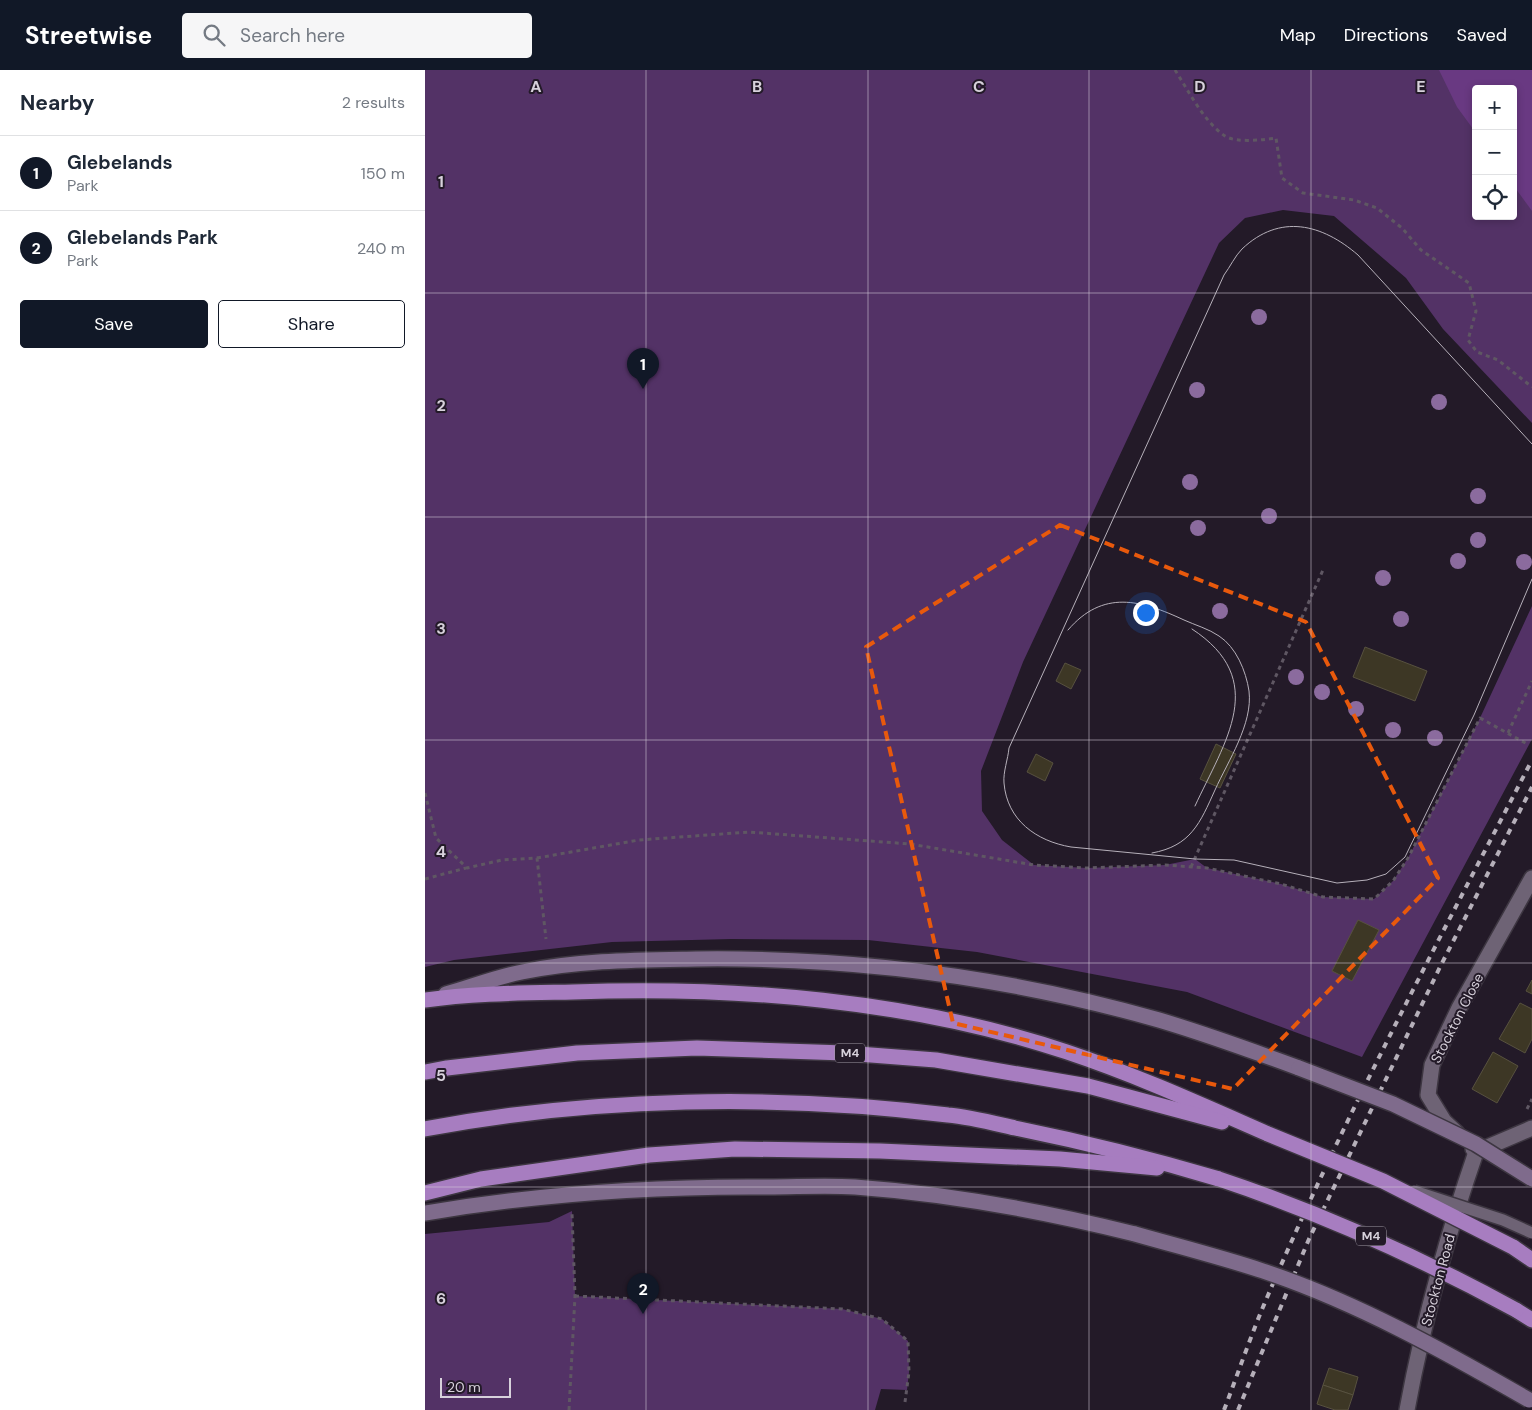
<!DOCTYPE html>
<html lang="en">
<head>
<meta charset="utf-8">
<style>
  :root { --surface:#fff; --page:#f6f6f7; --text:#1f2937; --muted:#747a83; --line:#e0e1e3; --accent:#111827 }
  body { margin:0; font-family:"DM Sans",sans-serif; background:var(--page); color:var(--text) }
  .controls { position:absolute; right:15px; top:15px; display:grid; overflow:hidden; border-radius:5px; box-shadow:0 2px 8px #0003 }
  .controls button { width:45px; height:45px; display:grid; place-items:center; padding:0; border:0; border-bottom:1px solid var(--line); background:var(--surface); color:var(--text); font:25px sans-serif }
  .scale { position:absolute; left:15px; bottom:12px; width:71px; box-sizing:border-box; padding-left:5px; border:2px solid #d7d1db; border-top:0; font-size:14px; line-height:18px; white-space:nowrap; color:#d7d1db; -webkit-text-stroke:4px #231a28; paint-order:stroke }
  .you { position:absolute; left:720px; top:542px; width:18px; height:18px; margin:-12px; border:4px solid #fff; border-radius:50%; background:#1a73e8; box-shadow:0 0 0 8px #1a73e833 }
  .badge { display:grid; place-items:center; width:32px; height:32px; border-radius:50%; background:var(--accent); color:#fff; font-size:16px; font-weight:700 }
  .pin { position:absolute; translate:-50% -41px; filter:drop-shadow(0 1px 2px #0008) }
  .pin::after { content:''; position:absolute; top:26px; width:18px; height:15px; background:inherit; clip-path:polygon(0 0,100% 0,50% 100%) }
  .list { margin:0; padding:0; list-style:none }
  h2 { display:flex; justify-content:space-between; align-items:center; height:65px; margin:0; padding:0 20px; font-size:21px }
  h2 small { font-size:16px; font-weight:400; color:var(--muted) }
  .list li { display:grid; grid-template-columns:32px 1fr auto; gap:15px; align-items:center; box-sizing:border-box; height:75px; padding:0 20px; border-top:1px solid var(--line) }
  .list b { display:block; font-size:19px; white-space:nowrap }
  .list p { margin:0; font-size:16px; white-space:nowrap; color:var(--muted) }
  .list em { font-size:16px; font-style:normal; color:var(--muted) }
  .actions { display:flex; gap:10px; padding:15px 20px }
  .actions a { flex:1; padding:11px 0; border:1px solid var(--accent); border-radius:5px; text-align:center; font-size:18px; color:var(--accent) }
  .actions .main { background:var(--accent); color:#fff }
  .icon { flex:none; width:28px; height:28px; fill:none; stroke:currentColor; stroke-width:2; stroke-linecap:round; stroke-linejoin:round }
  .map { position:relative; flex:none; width:1107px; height:1340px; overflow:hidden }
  header { display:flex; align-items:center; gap:30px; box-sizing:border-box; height:70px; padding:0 25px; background:var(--accent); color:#fff }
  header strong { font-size:24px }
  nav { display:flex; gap:28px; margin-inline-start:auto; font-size:18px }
  .search { width:350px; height:45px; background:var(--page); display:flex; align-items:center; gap:12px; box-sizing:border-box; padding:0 18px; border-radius:5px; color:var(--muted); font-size:19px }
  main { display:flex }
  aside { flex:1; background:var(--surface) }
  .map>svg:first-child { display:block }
  .green { fill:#533266; fill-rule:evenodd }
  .water { fill:#693982 }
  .building { fill:#3d3725; stroke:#57513f }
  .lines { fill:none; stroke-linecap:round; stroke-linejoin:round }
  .street-casing { stroke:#3d3641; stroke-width:18 }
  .secondary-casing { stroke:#3d3641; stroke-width:18 }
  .highway-casing { stroke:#3d3641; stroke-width:18 }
  .path { stroke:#5f5763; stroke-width:3; stroke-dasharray:4 4; stroke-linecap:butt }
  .street { stroke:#6e6375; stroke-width:15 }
  .secondary { stroke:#7f6b8c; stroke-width:15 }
  .highway { stroke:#a77dc0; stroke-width:15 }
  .tram { stroke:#b6b0ba; stroke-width:1 }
  .rail { stroke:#b6b0ba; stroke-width:4; stroke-dasharray:6 6; stroke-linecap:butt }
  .lane-bridge-casing { stroke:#3d3641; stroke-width:14; stroke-linecap:butt }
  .secondary-bridge-casing { stroke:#3d3641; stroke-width:18; stroke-linecap:butt }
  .highway-bridge-casing { stroke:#3d3641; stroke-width:18; stroke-linecap:butt }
  .lane-bridge { stroke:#6e6375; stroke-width:11 }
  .secondary-bridge { stroke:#7f6b8c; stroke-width:15 }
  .highway-bridge { stroke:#a77dc0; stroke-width:15 }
  .tree { fill:#8b6b9e }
  .marked { fill:none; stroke:#e8590c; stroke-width:4; stroke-dasharray:10 6; stroke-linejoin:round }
  .grid { fill:none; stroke:#d7d1db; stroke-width:1; stroke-opacity:0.55 }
  .labels { text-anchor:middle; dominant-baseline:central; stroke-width:4; stroke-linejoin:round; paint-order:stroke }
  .shield { fill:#231a28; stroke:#a19aa5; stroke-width:1 }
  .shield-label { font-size:12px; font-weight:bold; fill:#d7d1db }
  .street-label { font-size:14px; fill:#d7d1db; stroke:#231a28 }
  .grid-label { font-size:16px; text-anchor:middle; font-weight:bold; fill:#d7d1db; stroke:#231a28; stroke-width:4; stroke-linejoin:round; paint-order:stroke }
</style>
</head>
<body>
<header>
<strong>Streetwise</strong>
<div class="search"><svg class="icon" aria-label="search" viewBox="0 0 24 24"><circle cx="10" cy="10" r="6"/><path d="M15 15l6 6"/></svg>Search here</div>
<nav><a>Map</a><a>Directions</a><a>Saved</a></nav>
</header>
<main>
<aside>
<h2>Nearby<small>2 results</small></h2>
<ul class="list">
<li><span class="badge">1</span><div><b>Glebelands</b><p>Park</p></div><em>150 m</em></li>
<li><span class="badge">2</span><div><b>Glebelands Park</b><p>Park</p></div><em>240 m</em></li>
</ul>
<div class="actions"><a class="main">Save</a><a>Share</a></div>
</aside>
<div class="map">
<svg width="1107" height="1340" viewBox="0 0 1107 1340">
  <rect width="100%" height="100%" fill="#231a28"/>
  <g class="green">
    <path d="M0,0H1107V353L1018,259L981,208L909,146L858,140L820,148L794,173L598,592L556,701L557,741L577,770L609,795L662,798L740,795L770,789L782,798L856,814L898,827L949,829L968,811L983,788L1055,648L1107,536V669L937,987L762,922L552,882L443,870L306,869L187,872L29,890L0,897ZM1051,19H1088V146H1051Z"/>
    <polygon points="147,1141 150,1226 417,1239 457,1249 483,1271 484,1302 482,1320 456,1319 450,1340 0,1340 0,1164 124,1152"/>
  </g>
  <polygon class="water" points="1014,0 1107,0 1107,141 1088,115 1088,19 1051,19 1051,63 1032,37"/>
  <g class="building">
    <polygon points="940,577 1002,601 990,631 928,607"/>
    <polygon points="640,593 656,600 646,619 631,611"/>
    <polygon points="791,674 811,684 795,718 775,709"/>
    <polygon points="611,684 628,693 620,711 602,702"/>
    <polygon points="933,850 954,860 927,911 907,901"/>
    <polygon points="1107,910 1107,924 1101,921"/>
    <polygon points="1095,933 1107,939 1107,969 1100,983 1074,969"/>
    <polygon points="1068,982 1093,996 1072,1033 1047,1019"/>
    <polygon points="904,1298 933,1307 928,1325 898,1315"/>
    <polygon points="898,1315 928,1325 923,1340 910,1340 892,1334"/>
  </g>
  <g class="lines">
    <defs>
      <g id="street">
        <polyline points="1032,1063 1019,1051 1003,1025 1007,995 1034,938 1107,808"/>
        <polyline points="1048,1079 1051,1082 1107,1058"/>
        <path d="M982,1340C998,1253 1022,1166 1051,1082"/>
      </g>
      <g id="secondary">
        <path d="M21,924C46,917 71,907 97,902C154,890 213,890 271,889C427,887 583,907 734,950C781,964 828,981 874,998"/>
        <path d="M0,1143C113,1124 228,1116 343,1117C372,1117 401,1115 430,1117C525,1124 618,1141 710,1164"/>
      </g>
      <g id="highway">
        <path d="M0,930C48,923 99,923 148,922C310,916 487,930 642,982C711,1005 777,1035 843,1064"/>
        <polyline points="0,1002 22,998 152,983 272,978 420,983 511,990 663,1016 797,1052"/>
        <path d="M0,1059C168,1027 353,1024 523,1045C545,1047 568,1053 590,1058C659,1072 727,1089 794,1109"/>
        <polyline points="0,1123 56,1109 224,1085 310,1079 455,1081 635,1089 732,1098"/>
        <polyline points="1088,1177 1107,1190"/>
        <polyline points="1091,1240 1107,1250"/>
      </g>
    </defs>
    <use href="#street" class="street-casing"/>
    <use href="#secondary" class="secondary-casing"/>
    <use href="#highway" class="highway-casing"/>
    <g class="path">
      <path d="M750,0C763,20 779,52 800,66C810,73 838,70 851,68L857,108L878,123L929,130L952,138L977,158L996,180L1044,213L1051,241L1043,270L1052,282L1073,290L1107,317"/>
      <polyline points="1083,663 1107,611"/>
      <polyline points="0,723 11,768 42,798 77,790 112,788 121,869"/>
      <polyline points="112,788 214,770 324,762 485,774 609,795 662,798 740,795 782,798 856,814 898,827 949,829 968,811 983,788 1055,648 1104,675"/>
      <polyline points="766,797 898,500"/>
      <polyline points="0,809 41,798"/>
      <polyline points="1102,1039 1107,1029"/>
      <polyline points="150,1226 417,1239 457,1249 483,1271 484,1302 480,1332"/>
      <polyline points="144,1340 150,1226 147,1143"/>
    </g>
    <use href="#street" class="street"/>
    <use href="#secondary" class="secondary"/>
    <use href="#highway" class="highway"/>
    <g class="tram">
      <path d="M1107,374L933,185C897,154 855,143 817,179C810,186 805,197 799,205L584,678C583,689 578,702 579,713C582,750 611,771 646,777L770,789L809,790L912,813L942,810L961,804L980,787L1049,645L1107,509"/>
      <path d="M767,559C845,610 800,671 770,736"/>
      <path d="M643,560C678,519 716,530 759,550C770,555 784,559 794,566C811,577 821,601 824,621C828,654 803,691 790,720C775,753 766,776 727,783"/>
    </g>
    <g class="rail">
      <path d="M799,1340C812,1306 824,1271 838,1237C917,1050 1014,870 1107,690"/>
      <polyline points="813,1340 884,1169 1015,897 1107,717"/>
    </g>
    <defs>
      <polyline id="lane-bridge" points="989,1121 1078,1150 1107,1163"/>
      <g id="secondary-bridge">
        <polyline points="874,998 968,1034 1051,1074 1107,1109"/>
        <path d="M710,1164C752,1176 796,1187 838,1201C931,1232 1019,1281 1104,1330"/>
      </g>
      <g id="highway-bridge">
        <polyline points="843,1064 958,1111 1088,1177"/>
        <path d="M794,1109C899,1144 994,1187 1091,1240"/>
      </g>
    </defs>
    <use href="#lane-bridge" class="lane-bridge-casing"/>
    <use href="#secondary-bridge" class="secondary-bridge-casing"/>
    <use href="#highway-bridge" class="highway-bridge-casing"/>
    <use href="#lane-bridge" class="lane-bridge"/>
    <use href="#secondary-bridge" class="secondary-bridge"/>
    <use href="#highway-bridge" class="highway-bridge"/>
  </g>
  <g class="tree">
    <circle cx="834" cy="247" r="8"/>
    <circle cx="772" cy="320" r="8"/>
    <circle cx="1014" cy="332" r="8"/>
    <circle cx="765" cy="412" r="8"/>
    <circle cx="1053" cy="426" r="8"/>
    <circle cx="844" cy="446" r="8"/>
    <circle cx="773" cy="458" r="8"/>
    <circle cx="1053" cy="470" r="8"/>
    <circle cx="1033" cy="491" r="8"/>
    <circle cx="1099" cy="492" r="8"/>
    <circle cx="958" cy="508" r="8"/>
    <circle cx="795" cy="541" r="8"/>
    <circle cx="976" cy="549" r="8"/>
    <circle cx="871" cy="607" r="8"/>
    <circle cx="897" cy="622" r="8"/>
    <circle cx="931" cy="639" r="8"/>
    <circle cx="968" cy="660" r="8"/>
    <circle cx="1010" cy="668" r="8"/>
  </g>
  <path class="marked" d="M635,455L881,552L1013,808L808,1019L528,953L441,577Z"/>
  <path class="grid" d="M221,0V1340M443,0V1340M664,0V1340M886,0V1340M0,223H1107M0,447H1107M0,670H1107M0,893H1107M0,1117H1107"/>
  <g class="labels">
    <g class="shield">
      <rect x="410" y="973.5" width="30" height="19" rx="4"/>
      <rect x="931" y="1156.5" width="30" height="19" rx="4"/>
    </g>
    <g class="shield-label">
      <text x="425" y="983">M4</text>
      <text x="946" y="1166">M4</text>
    </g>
    <g class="street-label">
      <text transform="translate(1032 948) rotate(-63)">Stockton Close</text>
      <text transform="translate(1013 1210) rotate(-75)">Stockton Road</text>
    </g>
  </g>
  <g class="grid-label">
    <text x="111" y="22">A</text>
    <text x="332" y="22">B</text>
    <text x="554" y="22">C</text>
    <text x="775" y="22">D</text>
    <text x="996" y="22">E</text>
    <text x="16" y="117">1</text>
    <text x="16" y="341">2</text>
    <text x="16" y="564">3</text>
    <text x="16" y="787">4</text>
    <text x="16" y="1011">5</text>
    <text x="16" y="1234">6</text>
  </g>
</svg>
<div class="controls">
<button>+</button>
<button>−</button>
<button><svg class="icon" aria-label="locate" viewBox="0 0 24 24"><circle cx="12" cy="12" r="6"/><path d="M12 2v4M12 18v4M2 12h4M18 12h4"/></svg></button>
</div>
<div class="scale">20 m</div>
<div class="you"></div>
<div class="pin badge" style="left:218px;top:319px">1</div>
<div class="pin badge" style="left:218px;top:1244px">2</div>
</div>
</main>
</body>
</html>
